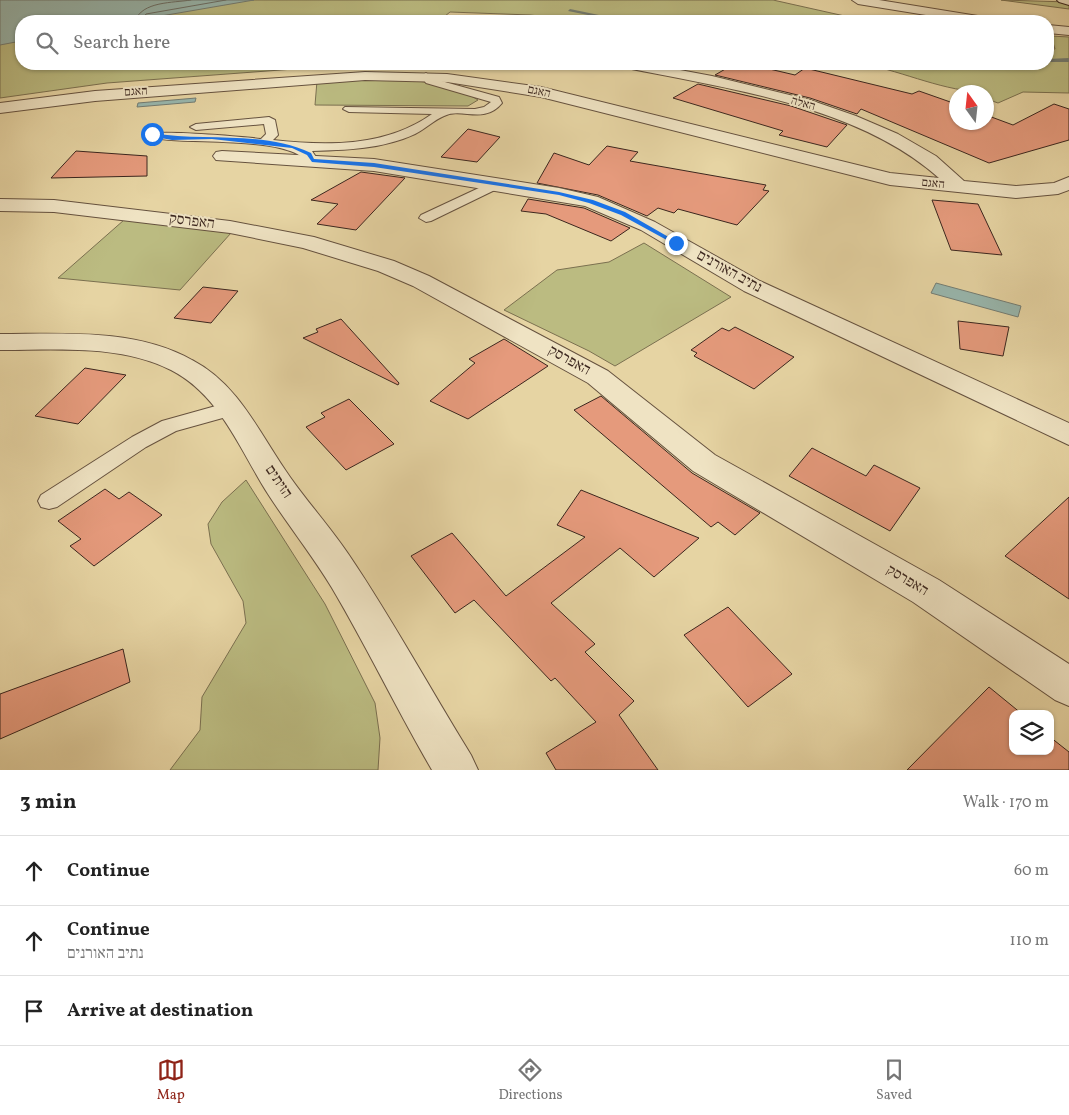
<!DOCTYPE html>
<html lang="en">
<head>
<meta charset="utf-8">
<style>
  :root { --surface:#fff; --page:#f6f6f6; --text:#222; --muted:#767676; --line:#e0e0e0; --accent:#8f2418 }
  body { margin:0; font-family:Vollkorn,"Frank Ruhl Libre",serif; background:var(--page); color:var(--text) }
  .controls { position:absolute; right:15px; bottom:15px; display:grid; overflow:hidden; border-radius:10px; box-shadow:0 1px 4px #0004 }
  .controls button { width:45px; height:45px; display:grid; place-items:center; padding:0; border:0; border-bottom:1px solid var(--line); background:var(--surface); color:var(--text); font:25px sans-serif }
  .compass { position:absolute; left:949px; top:85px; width:45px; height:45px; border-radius:50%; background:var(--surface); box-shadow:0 1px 4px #0004; rotate:345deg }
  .stop { position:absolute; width:15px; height:15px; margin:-11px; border:4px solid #1a73e8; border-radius:50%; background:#fff }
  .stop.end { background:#1a73e8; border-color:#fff; box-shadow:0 1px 5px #0008 }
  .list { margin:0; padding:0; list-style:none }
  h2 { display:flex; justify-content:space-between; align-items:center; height:65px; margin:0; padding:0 20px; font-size:21px }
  h2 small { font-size:16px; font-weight:400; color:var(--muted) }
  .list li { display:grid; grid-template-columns:32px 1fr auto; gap:15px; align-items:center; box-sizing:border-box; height:70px; padding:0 20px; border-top:1px solid var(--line) }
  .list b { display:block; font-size:19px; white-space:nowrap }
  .list p { margin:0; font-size:16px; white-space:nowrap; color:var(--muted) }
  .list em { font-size:16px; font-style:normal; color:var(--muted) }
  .icon { flex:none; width:28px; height:28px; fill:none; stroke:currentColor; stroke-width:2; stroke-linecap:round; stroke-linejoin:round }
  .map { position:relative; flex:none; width:1069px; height:770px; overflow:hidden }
  .search { position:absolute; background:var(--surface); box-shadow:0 1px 4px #0004; left:15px; right:15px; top:15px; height:55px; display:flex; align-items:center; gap:12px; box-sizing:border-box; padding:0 18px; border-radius:20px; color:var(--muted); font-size:19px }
  .sheet { height:275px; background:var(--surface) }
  nav { display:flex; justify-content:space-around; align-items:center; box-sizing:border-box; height:70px; border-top:1px solid var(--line); background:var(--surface); font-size:14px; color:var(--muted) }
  nav a { display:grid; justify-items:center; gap:2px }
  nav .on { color:var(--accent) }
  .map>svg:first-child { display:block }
  .green { fill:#bbbb81; stroke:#7b7050 }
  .water { fill:#98b7ae; stroke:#737d74 }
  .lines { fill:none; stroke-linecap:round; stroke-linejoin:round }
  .shore { stroke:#6a6e66; stroke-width:1 }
  .stream { fill:#737d74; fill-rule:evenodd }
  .building { fill:#e59a7c; stroke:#3b261e }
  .lane-casing { stroke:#66523f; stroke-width:2 }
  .street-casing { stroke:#66523f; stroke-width:2 }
  .secondary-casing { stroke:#3b261e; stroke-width:2 }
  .lane { fill:#efe3c3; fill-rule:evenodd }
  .street { fill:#efe3c3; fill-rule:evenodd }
  .secondary { fill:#efe3c3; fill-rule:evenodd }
  .route { fill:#1a73e8 }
  .labels { text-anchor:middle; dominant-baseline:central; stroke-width:4; stroke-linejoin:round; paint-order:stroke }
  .far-street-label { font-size:12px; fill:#3b261e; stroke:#efe3c3 }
  .street-label { font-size:15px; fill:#3b261e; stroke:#efe3c3 }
</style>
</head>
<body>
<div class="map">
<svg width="1069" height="770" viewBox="0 0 1069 770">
  <rect width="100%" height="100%" fill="#e6d4a3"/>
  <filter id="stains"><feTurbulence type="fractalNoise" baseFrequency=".004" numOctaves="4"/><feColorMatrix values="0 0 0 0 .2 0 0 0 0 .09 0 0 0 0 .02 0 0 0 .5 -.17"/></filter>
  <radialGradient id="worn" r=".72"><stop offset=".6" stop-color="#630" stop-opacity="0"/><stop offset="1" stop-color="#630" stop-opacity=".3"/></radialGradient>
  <g class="green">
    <polygon points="0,0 773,0 867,21 585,21 530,15 450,12 439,21 21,21 21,64 295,64 294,69 107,83 0,98"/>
    <polygon points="1001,0 1069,2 1069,9"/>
    <path d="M1051,36L1069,37V93L1023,92L998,103L987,99L986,92C945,92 905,72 864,64H1048V49H1055Z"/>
    <path d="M363,79C401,80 445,78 478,100L468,106L315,105L317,81Z"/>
    <polygon points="124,220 231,233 180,290 58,278"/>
    <polygon points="644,243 731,297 615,366 589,351 504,310 557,270 609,262"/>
    <polygon points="246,480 325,604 375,703 380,738 378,770 170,770 200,730 202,697 246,623 243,601 211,544 208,524 222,502"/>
  </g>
  <g class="water">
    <polygon points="0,0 254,0 132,21 21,21 21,41 0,45"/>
    <polygon points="196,98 195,102 137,107 138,103"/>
    <polygon points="936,283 1021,306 1018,317 931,293"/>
  </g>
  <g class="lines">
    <g class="shore">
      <path d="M135,21C142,1 173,3 191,0"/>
      <polyline points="141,21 146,14 226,0"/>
    </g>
    <g class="stream">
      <polygon points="570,9 623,20 625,21 618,21 568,11"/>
      <polygon points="1069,58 1069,62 1048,62 1048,59"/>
    </g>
  </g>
  <g class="building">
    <polygon points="734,64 748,64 795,75 805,68 912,94 919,91 956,104 956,122 986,122 986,115 1013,125 1054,104 1069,109 1069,140 989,163 861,109 857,114 810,98 715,75"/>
    <polygon points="698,84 791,106 847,125 827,147 779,135 783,131 673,98"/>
    <polygon points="468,129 500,137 477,162 441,157"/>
    <polygon points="607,146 638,152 630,161 766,185 763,190 769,191 737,225 678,209 674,213 658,208 647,216 598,195 537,183 554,153 589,165"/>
    <polygon points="76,151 147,156 147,176 51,178"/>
    <polygon points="361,172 405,178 356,230 317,224 338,204 311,200"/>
    <polygon points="528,199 584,208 630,228 611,241 546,214 521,211"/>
    <polygon points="932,200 978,204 1002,255 951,250"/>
    <polygon points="203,287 238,291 211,323 174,318"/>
    <polygon points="341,319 399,383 398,385 303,338 318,332 316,329"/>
    <polygon points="958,321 1009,327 1003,356 960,349"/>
    <polygon points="735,327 794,357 754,389 694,356 697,353 691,350 722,328 729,331"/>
    <polygon points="504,339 548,366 468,419 430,401 475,363 469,359"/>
    <polygon points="85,368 126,375 78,424 35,416"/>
    <polygon points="601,396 692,473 760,513 735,535 718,522 711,527 574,410"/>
    <polygon points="349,399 394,444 346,470 306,427 325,417 321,413"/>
    <polygon points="812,448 866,476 874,465 920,488 890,531 789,476"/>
    <polygon points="105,489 119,499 129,492 162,515 94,566 70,546 81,539 58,521"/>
    <polygon points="581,490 699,538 654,577 620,548 551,603 595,644 585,652 634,701 619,715 658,770 556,770 546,753 596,722 555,678 551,681 474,600 455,613 411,556 452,533 506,596 585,537 557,525"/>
    <polygon points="1069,497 1069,599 1005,556"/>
    <polygon points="728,607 792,674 748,707 684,635"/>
    <polygon points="123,649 130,682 0,739 0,694"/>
    <polygon points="989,687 1022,714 1013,714 1013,751 1050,751 1050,737 1069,752 1069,770 907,770"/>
  </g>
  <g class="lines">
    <defs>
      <g id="lane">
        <path d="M426,73L434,79L499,97L502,103C484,125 462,107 444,116C434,120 425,129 415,134C383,149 346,150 312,151L318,160L312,164L308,163C289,134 182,146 148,137L146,135C152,129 246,137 261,139L266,134L264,124L196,130L190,127L196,124L269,117L275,120L278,135L273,140C327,146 386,147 432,114L349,112L343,109L345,107L475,109L484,107L491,102L426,83L421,76Z"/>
        <polygon points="496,180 503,184 501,187 431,221 426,222 419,218 421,215"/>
        <polygon points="230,402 237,404 240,409 237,414 176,431 146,447 57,507 49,509 41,507 38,501 41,495 132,437 162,421"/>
      </g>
      <g id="street">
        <polygon points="852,0 879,0 984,17 990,21 963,21 858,4"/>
        <polygon points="1048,25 1069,27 1069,35 1048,33"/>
        <path d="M620,64H648L712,76L810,100L856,116L898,134L936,156L964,181L1016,186L1054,183L1069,177V190L1058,194L1016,198L890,185L541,97L447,82L365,80L95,101L0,113V103L95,91L365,72L447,74L541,87L890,173L939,178C858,106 730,89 627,68Z"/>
        <polygon points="222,151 374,159 559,188 598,197 655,222 760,281 1069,423 1069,445 744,291 641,230 585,206 374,171 216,160 213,156 216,152"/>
        <polygon points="0,199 54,200 230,221 314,237 394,261 429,276 608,371 715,455 939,580 1069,664 1069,706 1055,700 913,602 693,471 588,383 413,286 378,271 303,248 230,233 54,212 0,211"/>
        <path d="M0,334C63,334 135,328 192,360C240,385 260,435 290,477C309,504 331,528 349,555C393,620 430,689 471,755L478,770H432C397,710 367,647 332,588C312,555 288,525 268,494C240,450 220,395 171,370C119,344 57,350 0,350Z"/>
      </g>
      <polygon id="secondary" points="1057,0 1069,0 1069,5 1059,2"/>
    </defs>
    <use href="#lane" class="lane-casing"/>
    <use href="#street" class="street-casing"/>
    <use href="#secondary" class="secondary-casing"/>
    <use href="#lane" class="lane"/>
    <use href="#street" class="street"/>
    <use href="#secondary" class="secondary"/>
  </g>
  <path class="route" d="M152,133C204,142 262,130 311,153L314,159L374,163L559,192L593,200L625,212L679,243L674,244L621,215L589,203L559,195L374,167L312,162L307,155L292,148L212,139L172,140L150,136Z"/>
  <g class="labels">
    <g class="far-street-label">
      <text transform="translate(136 92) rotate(-4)">האגם</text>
      <text transform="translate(539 92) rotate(12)">האגם</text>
      <text transform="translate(803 104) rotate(16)">האלה</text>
      <text transform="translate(933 184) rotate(6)">האגם</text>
    </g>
    <g class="street-label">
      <text transform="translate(192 222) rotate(7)">האפרסק</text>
      <text transform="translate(729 272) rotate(29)">נתיב האורנים</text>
      <text transform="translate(569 361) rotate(29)">האפרסק</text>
      <text transform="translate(278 482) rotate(56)">הזיתים</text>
      <text transform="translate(907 581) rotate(31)">האפרסק</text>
    </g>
  </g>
  <rect width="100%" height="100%" filter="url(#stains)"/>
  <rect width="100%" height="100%" fill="url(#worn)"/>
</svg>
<div class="controls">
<button><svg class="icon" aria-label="layers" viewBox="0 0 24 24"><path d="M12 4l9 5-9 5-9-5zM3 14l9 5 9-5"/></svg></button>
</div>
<svg class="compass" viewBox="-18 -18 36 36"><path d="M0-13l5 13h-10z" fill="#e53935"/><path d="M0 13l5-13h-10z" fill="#767676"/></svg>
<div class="stop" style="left:152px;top:134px"></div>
<div class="stop end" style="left:676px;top:243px"></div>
<div class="search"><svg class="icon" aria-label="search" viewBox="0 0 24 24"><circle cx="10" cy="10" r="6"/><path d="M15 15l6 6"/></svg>Search here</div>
</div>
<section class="sheet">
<h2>3 min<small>Walk · 170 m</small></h2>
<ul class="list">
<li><svg class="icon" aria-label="ahead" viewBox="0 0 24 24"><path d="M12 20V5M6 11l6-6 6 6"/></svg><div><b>Continue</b></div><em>60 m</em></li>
<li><svg class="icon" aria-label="ahead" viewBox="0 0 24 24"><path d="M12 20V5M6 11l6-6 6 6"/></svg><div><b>Continue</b><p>נתיב האורנים</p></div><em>110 m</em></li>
<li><svg class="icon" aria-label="arrive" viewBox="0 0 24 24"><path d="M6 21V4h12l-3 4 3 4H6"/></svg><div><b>Arrive at destination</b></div></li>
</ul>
</section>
<nav>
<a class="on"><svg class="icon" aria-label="map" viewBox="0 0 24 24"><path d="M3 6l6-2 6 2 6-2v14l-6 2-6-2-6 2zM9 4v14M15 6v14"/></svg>Map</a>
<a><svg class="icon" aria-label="directions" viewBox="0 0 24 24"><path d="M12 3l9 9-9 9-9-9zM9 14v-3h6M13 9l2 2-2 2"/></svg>Directions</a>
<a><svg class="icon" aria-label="saved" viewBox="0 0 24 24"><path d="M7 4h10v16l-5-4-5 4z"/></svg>Saved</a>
</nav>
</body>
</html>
